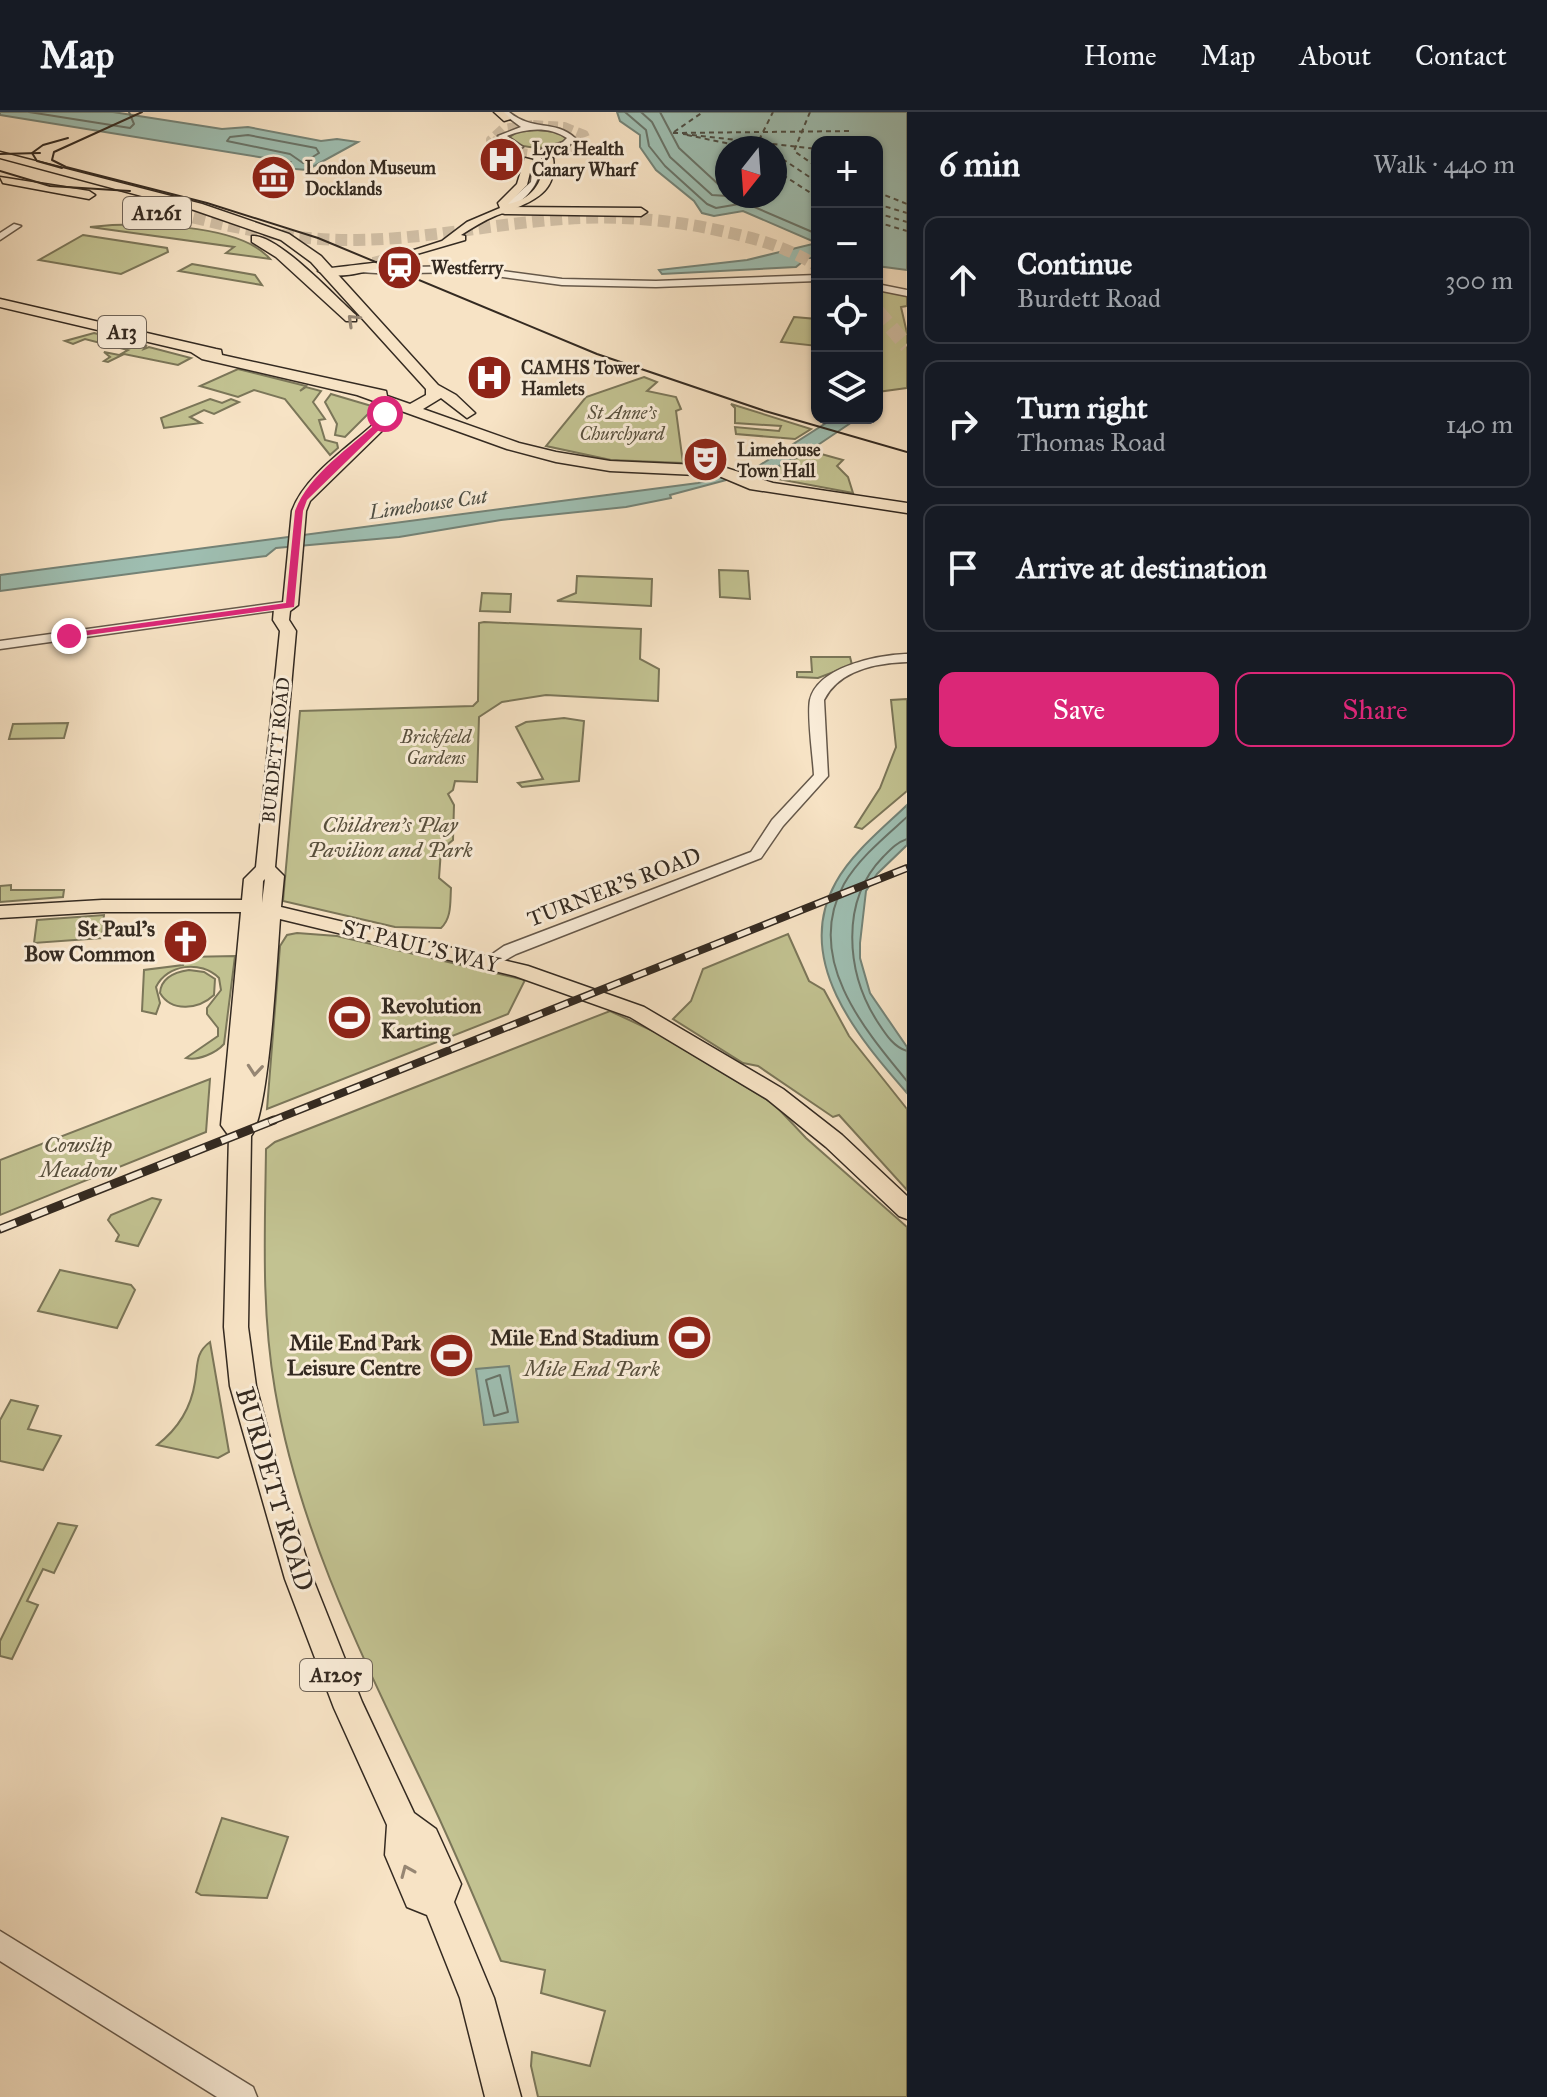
<!DOCTYPE html>
<html lang="en">
<head>
<meta charset="utf-8">
<style>
  :root { --surface:#171b24; --page:#20242c; --text:#f1f3f6; --muted:#9ea1a6; --line:#363941; --accent:#db2777 }
  body { margin:0; font-family:"IM FELL Great Primer",serif; background:var(--page); color:var(--text) }
  .controls { position:absolute; right:24px; top:24px; display:grid; overflow:hidden; border-radius:16px; box-shadow:0 2px 6px #0004 }
  .controls button { width:72px; height:72px; display:grid; place-items:center; padding:0; border:0; border-bottom:2px solid var(--line); background:var(--surface); color:var(--text); font:40px sans-serif }
  .compass { position:absolute; left:715px; top:24px; width:72px; height:72px; border-radius:50%; background:var(--surface); box-shadow:0 2px 6px #0004; rotate:197deg }
  .stop { position:absolute; width:24px; height:24px; margin:-18px; border:6px solid #db2777; border-radius:50%; background:#fff }
  .stop.end { background:#db2777; border-color:#fff; box-shadow:0 2px 8px #0008 }
  .list { margin:0; padding:0; list-style:none }
  h2 { display:flex; justify-content:space-between; align-items:center; height:104px; margin:0; padding:0 32px; font-size:34px }
  h2 small { font-size:26px; font-weight:400; color:var(--muted) }
  .list li { display:grid; grid-template-columns:52px 1fr auto; gap:24px; align-items:center; box-sizing:border-box; height:128px; margin:0 16px 16px; padding:0 16px; border:2px solid var(--line); border-radius:16px }
  .list b { display:block; font-size:30px; white-space:nowrap }
  .list p { margin:0; font-size:26px; white-space:nowrap; color:var(--muted) }
  .list em { font-size:26px; font-style:normal; color:var(--muted) }
  .actions { display:flex; gap:16px; padding:24px 32px }
  .actions a { flex:1; padding:18px 0; border:2px solid var(--accent); border-radius:16px; text-align:center; font-size:28px; color:var(--accent) }
  .actions .main { background:var(--accent); color:#fff }
  .icon { flex:none; width:44px; height:44px; fill:none; stroke:currentColor; stroke-width:2; stroke-linecap:round; stroke-linejoin:round }
  .map { position:relative; flex:none; width:907px; height:1985px; overflow:hidden }
  header { display:flex; align-items:center; gap:48px; box-sizing:border-box; height:112px; padding:0 40px; background:var(--surface); border-bottom:2px solid var(--line) }
  header strong { font-size:38px }
  nav { display:flex; gap:44px; margin-inline-start:auto; font-size:28px }
  main { display:flex }
  aside { flex:1; background:var(--surface) }
  .map>svg:first-child { display:block }
  .green { fill:#c2c291; stroke:#7b7659; stroke-width:2 }
  .water { fill:#9ebeb1; stroke:#748377; stroke-width:2; fill-rule:evenodd }
  .lines { fill:none; stroke-linecap:round; stroke-linejoin:round }
  .shore { stroke:#697469; stroke-width:2 }
  .ferry { stroke:#4e4f45; stroke-width:2; stroke-dasharray:5 4; stroke-linecap:butt }
  .major-tunnel { stroke:#d0bea4; stroke-width:10; stroke-dasharray:10 5; stroke-linecap:butt }
  .highway-tunnel-far1 { stroke:#d0bea4; stroke-width:12; stroke-dasharray:12 6; stroke-linecap:butt }
  .highway-tunnel { stroke:#d0bea4; stroke-width:15; stroke-dasharray:15 7; stroke-linecap:butt }
  .minor-casing { stroke:#65584a; stroke-width:3 }
  .major-casing { stroke:#342a21; stroke-width:3 }
  .highway-casing { stroke:#342a21; stroke-width:3 }
  .minor { fill:#faedd9; fill-rule:evenodd }
  .major { fill:#f7e3c5; fill-rule:evenodd }
  .highway { fill:#f7e3c5; fill-rule:evenodd }
  .tram { stroke:#342a21; stroke-width:2 }
  .rail-far1-casing { stroke:#342a21; stroke-width:8 }
  .rail-casing { stroke:#342a21; stroke-width:9 }
  .rail-far1 { stroke:#faedd9; stroke-width:5; stroke-dasharray:14; stroke-linecap:butt }
  .rail { stroke:#faedd9; stroke-width:6; stroke-dasharray:17; stroke-linecap:butt }
  .oneway { stroke:#968673 }
  .route { fill:#db2777 }
  .labels { text-anchor:middle; dominant-baseline:central; stroke-width:6; stroke-linejoin:round; paint-order:stroke }
  .far-poi-label { font-size:18px; font-weight:bold; fill:#342a21; stroke:#faedd9; text-anchor:start }
  .far-park-label { font-size:18px; font-style:italic; fill:#58503d; stroke:#faedd9 }
  .far-street-label { font-size:18px; fill:#342a21; stroke:#faedd9 }
  .shield { fill:#faedd9; stroke:#6f6458; stroke-width:2 }
  .shield-label { font-size:20px; font-weight:bold; fill:#342a21 }
  .far-water-label { font-size:20px; font-style:italic; fill:#4e4f45; stroke:#faedd9 }
  .park-label { font-size:22px; font-style:italic; fill:#58503d; stroke:#faedd9 }
  .street-label { font-size:22px; fill:#342a21; stroke:#faedd9 }
  .poi-label { font-size:22px; font-weight:bold; fill:#342a21; stroke:#faedd9; text-anchor:end }
  .near-street-label { font-size:26px; fill:#342a21; stroke:#faedd9 }
</style>
</head>
<body>
<header>
<strong>Map</strong>
<nav><a>Home</a><a>Map</a><a>About</a><a>Contact</a></nav>
</header>
<main>
<div class="map">
<svg width="907" height="1985" viewBox="0 0 907 1985">
  <rect width="100%" height="100%" fill="#f7e3c5"/>
  <filter id="stains"><feTurbulence type="fractalNoise" baseFrequency=".0025" numOctaves="4"/><feColorMatrix values="0 0 0 0 .2 0 0 0 0 .09 0 0 0 0 .02 0 0 0 .5 -.17"/></filter>
  <radialGradient id="worn" r=".72"><stop offset=".6" stop-color="#630" stop-opacity="0"/><stop offset="1" stop-color="#630" stop-opacity=".3"/></radialGradient>
  <g class="green">
    <path d="M536,18L558,20L567,27C550,39 525,38 507,27L517,20Z"/>
    <path d="M90,115C136,110 240,111 270,147L226,141L234,135Z"/>
    <polygon points="83,123 167,136 168,140 121,162 39,148"/>
    <polygon points="192,152 255,163 262,173 179,159"/>
    <polygon points="877,177 907,184 907,194 901,195 907,221 907,276 877,280"/>
    <polygon points="794,205 817,207 817,234 781,230"/>
    <polygon points="94,221 146,234 144,237 149,235 191,246 178,253 124,242 108,250 104,249 110,245 104,240 119,243 128,238 85,227 73,232 65,229"/>
    <polygon points="238,257 306,274 300,279 306,275 321,279 313,290 325,307 319,308 325,328 337,331 338,336 330,343 285,287 254,278 238,285 200,274"/>
    <polygon points="644,265 657,270 647,279 676,285 681,297 676,299 683,351 611,348 546,334 586,285"/>
    <polygon points="331,282 375,295 345,325 335,323 337,312 325,290"/>
    <polygon points="210,287 222,291 231,287 239,290 214,302 204,298 190,305 201,311 164,316 161,306"/>
    <polygon points="731,292 811,317 795,327 736,322 735,315 779,319 781,314 735,311 735,296"/>
    <polygon points="814,340 843,348 837,354 848,365 853,381 751,362"/>
    <polygon points="719,458 748,459 750,487 720,485"/>
    <polygon points="577,464 652,467 651,494 557,489 576,481"/>
    <polygon points="482,481 511,482 510,500 480,499"/>
    <path d="M484,510L641,517L640,547L659,557L658,589L546,583L502,590L479,605L477,670L455,669L453,678L448,682L454,693L453,728L441,738L439,766L451,776C450,790 452,806 441,816L395,815L283,789L300,599L473,594L478,589L479,511Z"/>
    <polygon points="811,545 850,545 852,553 818,566 797,565 797,560 812,560"/>
    <polygon points="907,587 907,679 862,717 855,715 880,676 896,635 891,588"/>
    <polygon points="564,606 584,609 579,669 522,675 518,671 543,667 516,615 526,610"/>
    <polygon points="68,611 64,626 9,627 13,612"/>
    <polygon points="11,773 11,778 64,778 63,785 0,790 0,774"/>
    <polygon points="104,803 102,826 34,831 37,808"/>
    <polygon points="297,821 337,824 525,868 508,902 267,997 280,834 287,823"/>
    <polygon points="788,822 809,869 824,878 849,924 907,997 907,1078 839,1003 833,1005 758,954 743,951 673,907 691,889 703,857"/>
    <path d="M235,844L224,932C216,941 198,949 186,946L218,924V916L207,902V896L221,878L219,866C201,848 167,852 156,875L160,891L156,902L142,899L144,858L183,853L185,845Z"/>
    <path d="M189,858L204,860L215,867L214,883C199,897 172,901 160,881C161,865 175,860 189,858Z"/>
    <path d="M610,899L655,920L774,992L806,1026L907,1115V1985H538L531,1954L532,1940L590,1954L605,1899L541,1881L545,1858L501,1849C476,1789 451,1730 423,1672C362,1544 299,1419 275,1278C261,1197 265,1118 266,1037L275,1030Z"/>
    <polygon points="210,967 206,1020 0,1103 0,1048"/>
    <polygon points="152,1086 161,1088 138,1134 116,1129 119,1123 108,1108 111,1103"/>
    <polygon points="60,1158 131,1173 135,1178 117,1216 38,1199"/>
    <path d="M210,1230L229,1340L218,1346L157,1333C178,1317 191,1296 195,1270C198,1253 195,1241 210,1230Z"/>
    <polygon points="11,1288 38,1294 28,1317 61,1324 43,1358 0,1349 0,1308"/>
    <polygon points="58,1411 77,1414 54,1461 43,1457 27,1489 38,1493 12,1547 0,1544 0,1529"/>
    <polygon points="222,1706 288,1725 267,1786 201,1783 196,1780"/>
  </g>
  <g class="water">
    <polygon points="0,0 113,0 222,17 248,15 321,29 337,27 358,30 307,58 283,56 290,50 0,3"/>
    <path d="M617,0H907V158L877,154V30H817V146H807L796,155L662,162L659,158L747,148L817,131L743,99L714,104L702,101L694,89L656,58L640,35V23L620,9ZM727,36H775V84H727Z"/>
    <polygon points="834,306 858,306 806,341 779,354 670,383 671,386 626,395 501,408 399,425 276,436 266,444 0,479 0,463 698,371 757,355"/>
    <path d="M907,693V733L877,762L866,779L860,831V846L870,881L907,935V981C858,925 792,848 836,770C852,741 883,716 907,693Z"/>
    <polygon points="509,1254 518,1310 484,1313 476,1257"/>
  </g>
  <g class="lines">
    <g class="shore">
      <polyline points="29,0 130,16 134,12 129,0"/>
      <polyline points="625,0 646,18 649,34 665,54 707,92 716,96 745,91 817,122"/>
      <polyline points="641,0 652,10 670,45 712,83 727,84"/>
      <polyline points="660,0 679,36 718,72 727,71"/>
      <polygon points="248,23 316,36 319,41 303,51 290,42 227,29 230,25"/>
      <path d="M907,705C885,725 859,746 844,772C804,845 862,915 907,969"/>
      <path d="M907,727C896,731 891,737 883,745C840,789 846,860 877,909C885,921 893,935 907,939"/>
      <polygon points="500,1263 508,1300 494,1304 486,1268"/>
    </g>
    <g class="ferry">
      <polyline points="810,0 794,39 817,55"/>
      <polyline points="674,20 703,0"/>
      <polyline points="673,21 853,19"/>
      <polyline points="683,22 817,37"/>
      <polyline points="687,23 750,36"/>
      <polyline points="755,36 773,0"/>
      <polyline points="775,42 817,70"/>
      <polyline points="775,58 817,85"/>
      <polyline points="877,80 907,92"/>
      <polyline points="877,92 907,101"/>
      <polyline points="877,101 907,110"/>
      <polyline points="877,110 907,119"/>
    </g>
    <g class="major-tunnel">
      <path d="M533,13L564,15L584,23L586,28C560,48 518,47 491,28L503,17Z"/>
      <polyline points="373,150 385,147"/>
    </g>
    <path class="highway-tunnel-far1" d="M141,92C213,111 282,129 357,128C432,127 506,109 581,106C630,104 679,109 726,120C758,127 789,136 817,154"/>
    <polyline class="highway-tunnel" points="877,199 907,234"/>
    <defs>
      <g id="minor">
        <path d="M501,0H509C533,20 554,7 575,26L569,34L541,43C542,70 530,85 507,98L504,94L531,70L534,40L563,30L567,26C549,14 526,16 507,24L523,35L516,37L498,24L521,15Z"/>
        <polygon points="14,112 21,114 0,128 0,121"/>
        <polygon points="465,154 562,167 656,169 817,163 817,169 656,175 562,173 465,160 411,161 407,158 411,155"/>
        <polygon points="361,155 394,156 399,159 394,162 358,160"/>
        <polygon points="877,172 907,178 907,184 877,178"/>
        <polygon points="290,489 294,490 294,496 0,537 0,529"/>
        <path d="M907,542V550C876,551 839,558 824,588L828,664L783,714L761,746L516,842L495,854H483L481,850L504,834L751,740L772,708L814,663C813,645 807,604 810,588C818,554 879,543 907,542Z"/>
        <polygon points="0,1819 253,1975 257,1985 217,1985 0,1849"/>
      </g>
      <g id="major">
        <polygon points="494,0 504,0 511,7 504,9"/>
        <path d="M525,46L533,48L527,73L508,92C532,87 542,72 545,48L553,46C559,85 524,92 495,104C483,109 472,116 461,123L465,124V128L386,151V147L442,129L467,110L500,96L498,91L517,72Z"/>
        <path d="M379,150L384,153L383,155C364,160 335,169 318,159C326,155 365,153 379,150Z"/>
        <path d="M393,291L404,294L389,305L388,313L310,389L306,399L298,493L290,499L289,508L296,519L275,755L284,764L281,795L528,854L644,895L783,977L842,1023L907,1084V1107L899,1104L826,1035L767,987L630,905L515,864L280,807C277,846 269,1001 251,1024L248,1215L256,1274L280,1364L313,1467L362,1590L414,1701L436,1717L461,1772L454,1790L494,1886L521,1985H485L460,1886L427,1803L407,1795L385,1743L387,1713L334,1596L285,1467L230,1274L224,1215L229,1024L221,1013L241,800H102L0,806V794L102,788H242L244,767L256,755L280,519L273,508L274,497L283,491L292,399C305,363 349,335 377,309L378,301ZM265,767L262,791L263,769Z"/>
      </g>
      <g id="highway">
        <polygon points="0,40 202,92 289,122 321,144 438,273 456,283 475,301 467,306 441,286 423,297 519,331 556,340 610,349 720,354 773,371 907,391 907,401 750,377 719,364 610,359 556,350 507,337 357,283 202,247 191,240 0,195 0,187 216,237 221,238 222,243 386,279 387,284 410,292 426,283 426,277 311,150 281,128 194,98 0,46"/>
        <polygon points="0,65 89,79 95,83 89,87 3,71"/>
        <polygon points="501,95 641,96 647,100 641,104 505,102 501,101"/>
        <path d="M252,124C278,122 335,185 356,203V209H346L276,145L252,130Z"/>
      </g>
    </defs>
    <use href="#minor" class="minor-casing"/>
    <use href="#major" class="major-casing"/>
    <use href="#highway" class="highway-casing"/>
    <use href="#minor" class="minor"/>
    <use href="#major" class="major"/>
    <use href="#highway" class="highway"/>
    <g class="tram">
      <polyline points="142,0 54,40 52,48 66,55 207,91 318,126 597,242 765,299 907,340"/>
      <polyline points="0,42 40,41"/>
      <polyline points="62,56 37,49 32,41 43,33 68,26"/>
      <polyline points="0,59 50,74 130,79"/>
    </g>
    <defs>
      <polyline id="rail-far1" points="269,1010 907,756"/>
      <polyline id="rail" points="0,1117 274,1008"/>
    </defs>
    <use href="#rail-far1" class="rail-far1-casing"/>
    <use href="#rail" class="rail-casing"/>
    <use href="#rail-far1" class="rail-far1"/>
    <use href="#rail" class="rail"/>
  </g>
  <defs><path id="oneway-chevron" d="M-2-3.5L2.5 0L-2 3.5" fill="none" stroke-width="1.6" stroke-linecap="round" stroke-linejoin="round" transform="scale(2)"/></defs>
  <g class="oneway">
    <use href="#oneway-chevron" transform="translate(353 208) rotate(-136)"/>
    <use href="#oneway-chevron" transform="translate(255 958) rotate(95)"/>
    <use href="#oneway-chevron" transform="translate(407 1759) rotate(-113)"/>
  </g>
  <path class="route" d="M385,299L389,302L385,306L386,311L307,388L303,399L294,495L66,526L69,521L286,491L295,399C308,363 351,335 379,309L377,306Z"/>
  <defs>
    <symbol id="hospital-disc" viewBox="-11 -11 22 22"><circle r="9.5" fill="#8f2418" stroke="#faedd9"/><path d="M-5-5h3v3.5h4V-5h3V5h-3V1.5h-4V5h-3Z" fill="#fff"/></symbol>
    <symbol id="museum-disc" viewBox="-11 -11 22 22"><circle r="9.5" fill="#8f2418" stroke="#faedd9"/><path d="M0-6L6-3V-2H-6V-3ZM-5-1h2V3h-2ZM-1-1h2V3h-2ZM3-1h2V3H3ZM-6 4H6V6H-6Z" fill="#fff"/></symbol>
    <symbol id="station-disc" viewBox="-11 -11 22 22"><circle r="9.5" fill="#8f2418" stroke="#faedd9"/><path d="M-3-6H3Q5-6 5-4V2Q5 4 3 4L4.5 6H3L1.5 4h-3L-3 6H-4.5L-3 4Q-5 4-5 2V-4Q-5-6-3-6ZM-3.5-4v3h7v-3ZM-3.5 1v1.5H-2V1ZM2 1v1.5H3.5V1Z" fill="#fff"/></symbol>
    <symbol id="theatre-disc" viewBox="-11 -11 22 22"><circle r="9.5" fill="#8f2418" stroke="#faedd9"/><path d="M-5-5.5Q0-4 5-5.5V0Q5 5 0 6Q-5 5-5 0ZM-3.3-2.5H-1v1.5H-3.3ZM1-2.5H3.3v1.5H1ZM-2.8 1Q0 5.5 2.8 1Z" fill="#fff"/></symbol>
    <symbol id="church-disc" viewBox="-11 -11 22 22"><circle r="9.5" fill="#8f2418" stroke="#faedd9"/><path d="M-1.2-6h2.4v3.5h3.3v2.4h-3.3V6h-2.4V-.1h-3.3v-2.4h3.3Z" fill="#fff"/></symbol>
    <symbol id="stadium-disc" viewBox="-11 -11 22 22"><circle r="9.5" fill="#8f2418" stroke="#faedd9"/><path d="M0-5a6.5 5 0 1 0 0 10a6.5 5 0 1 0 0-10ZM-3.5-1.8h7v3.6h-7Z" fill="#fff"/></symbol>
  </defs>
  <g fill-rule="evenodd">
    <use href="#hospital-disc" x="476" y="22" width="51" height="51"/>
    <use href="#museum-disc" x="248" y="40" width="51" height="51"/>
    <use href="#station-disc" x="374" y="130" width="51" height="51"/>
    <use href="#hospital-disc" x="464" y="240" width="51" height="51"/>
    <use href="#theatre-disc" x="680" y="322" width="51" height="51"/>
    <use href="#church-disc" x="160" y="804" width="51" height="51"/>
    <use href="#stadium-disc" x="324" y="880" width="51" height="51"/>
    <use href="#stadium-disc" x="664" y="1200" width="51" height="51"/>
    <use href="#stadium-disc" x="426" y="1218" width="51" height="51"/>
  </g>
  <g class="labels">
    <g class="far-poi-label">
      <text x="532" y="37">Lyca Health<tspan x="532" dy="21">Canary Wharf</tspan></text>
      <text x="305" y="56">London Museum<tspan x="305" dy="21">Docklands</tspan></text>
      <text x="431" y="156">Westferry</text>
      <text x="521" y="256">CAMHS Tower<tspan x="521" dy="21">Hamlets</tspan></text>
      <text x="737" y="338">Limehouse<tspan x="737" dy="21">Town Hall</tspan></text>
    </g>
    <g class="far-park-label">
      <text x="622" y="301">St Anne's<tspan x="622" dy="21">Churchyard</tspan></text>
      <text x="436" y="625">Brickfield<tspan x="436" dy="21">Gardens</tspan></text>
    </g>
    <g class="far-street-label">
      <text transform="translate(276 638) rotate(-84)">BURDETT ROAD</text>
    </g>
    <g class="shield">
      <rect x="123" y="85" width="68" height="32" rx="6"/>
      <rect x="98" y="204" width="48" height="32" rx="6"/>
      <rect x="300" y="1547" width="72" height="32" rx="6"/>
    </g>
    <g class="shield-label">
      <text x="157" y="101">A1261</text>
      <text x="122" y="220">A13</text>
      <text x="336" y="1563">A1205</text>
    </g>
    <g class="far-water-label">
      <text transform="translate(428 392) rotate(-8)">Limehouse Cut</text>
    </g>
    <g class="park-label">
      <text x="390" y="712">Children's Play<tspan x="390" dy="25">Pavilion and Park</tspan></text>
      <text x="78" y="1032">Cowslip<tspan x="78" dy="25">Meadow</tspan></text>
      <text x="592" y="1256">Mile End Park</text>
    </g>
    <g class="street-label">
      <text transform="translate(614 775) rotate(-21)">TURNER'S ROAD</text>
      <text transform="translate(421 834) rotate(14)">ST PAUL'S WAY</text>
    </g>
    <g class="poi-label">
      <text x="155" y="816">St Paul's<tspan x="155" dy="25">Bow Common</tspan></text>
      <text x="381" y="893" text-anchor="start">Revolution<tspan x="381" dy="25">Karting</tspan></text>
      <text x="659" y="1225">Mile End Stadium</text>
      <text x="421" y="1230">Mile End Park<tspan x="421" dy="25">Leisure Centre</tspan></text>
    </g>
    <g class="near-street-label">
      <text transform="translate(275 1377) rotate(73)">BURDETT ROAD</text>
    </g>
  </g>
  <rect width="100%" height="100%" filter="url(#stains)"/>
  <rect width="100%" height="100%" fill="url(#worn)"/>
</svg>
<div class="controls">
<button>+</button>
<button>−</button>
<button><svg class="icon" aria-label="locate" viewBox="0 0 24 24"><circle cx="12" cy="12" r="6"/><path d="M12 2v4M12 18v4M2 12h4M18 12h4"/></svg></button>
<button><svg class="icon" aria-label="layers" viewBox="0 0 24 24"><path d="M12 4l9 5-9 5-9-5zM3 14l9 5 9-5"/></svg></button>
</div>
<svg class="compass" viewBox="-18 -18 36 36"><path d="M0-13l5 13h-10z" fill="#e53935"/><path d="M0 13l5-13h-10z" fill="#9ea1a6"/></svg>
<div class="stop" style="left:385px;top:302px"></div>
<div class="stop end" style="left:69px;top:524px"></div>
</div>
<aside>
<h2>6 min<small>Walk · 440 m</small></h2>
<ul class="list">
<li><svg class="icon" aria-label="ahead" viewBox="0 0 24 24"><path d="M12 20V5M6 11l6-6 6 6"/></svg><div><b>Continue</b><p>Burdett Road</p></div><em>300 m</em></li>
<li><svg class="icon" aria-label="right" viewBox="0 0 24 24"><path d="M7 20v-9h11M14 6l5 5-5 5"/></svg><div><b>Turn right</b><p>Thomas Road</p></div><em>140 m</em></li>
<li><svg class="icon" aria-label="arrive" viewBox="0 0 24 24"><path d="M6 21V4h12l-3 4 3 4H6"/></svg><div><b>Arrive at destination</b></div></li>
</ul>
<div class="actions"><a class="main">Save</a><a>Share</a></div>
</aside>
</main>
</body>
</html>
